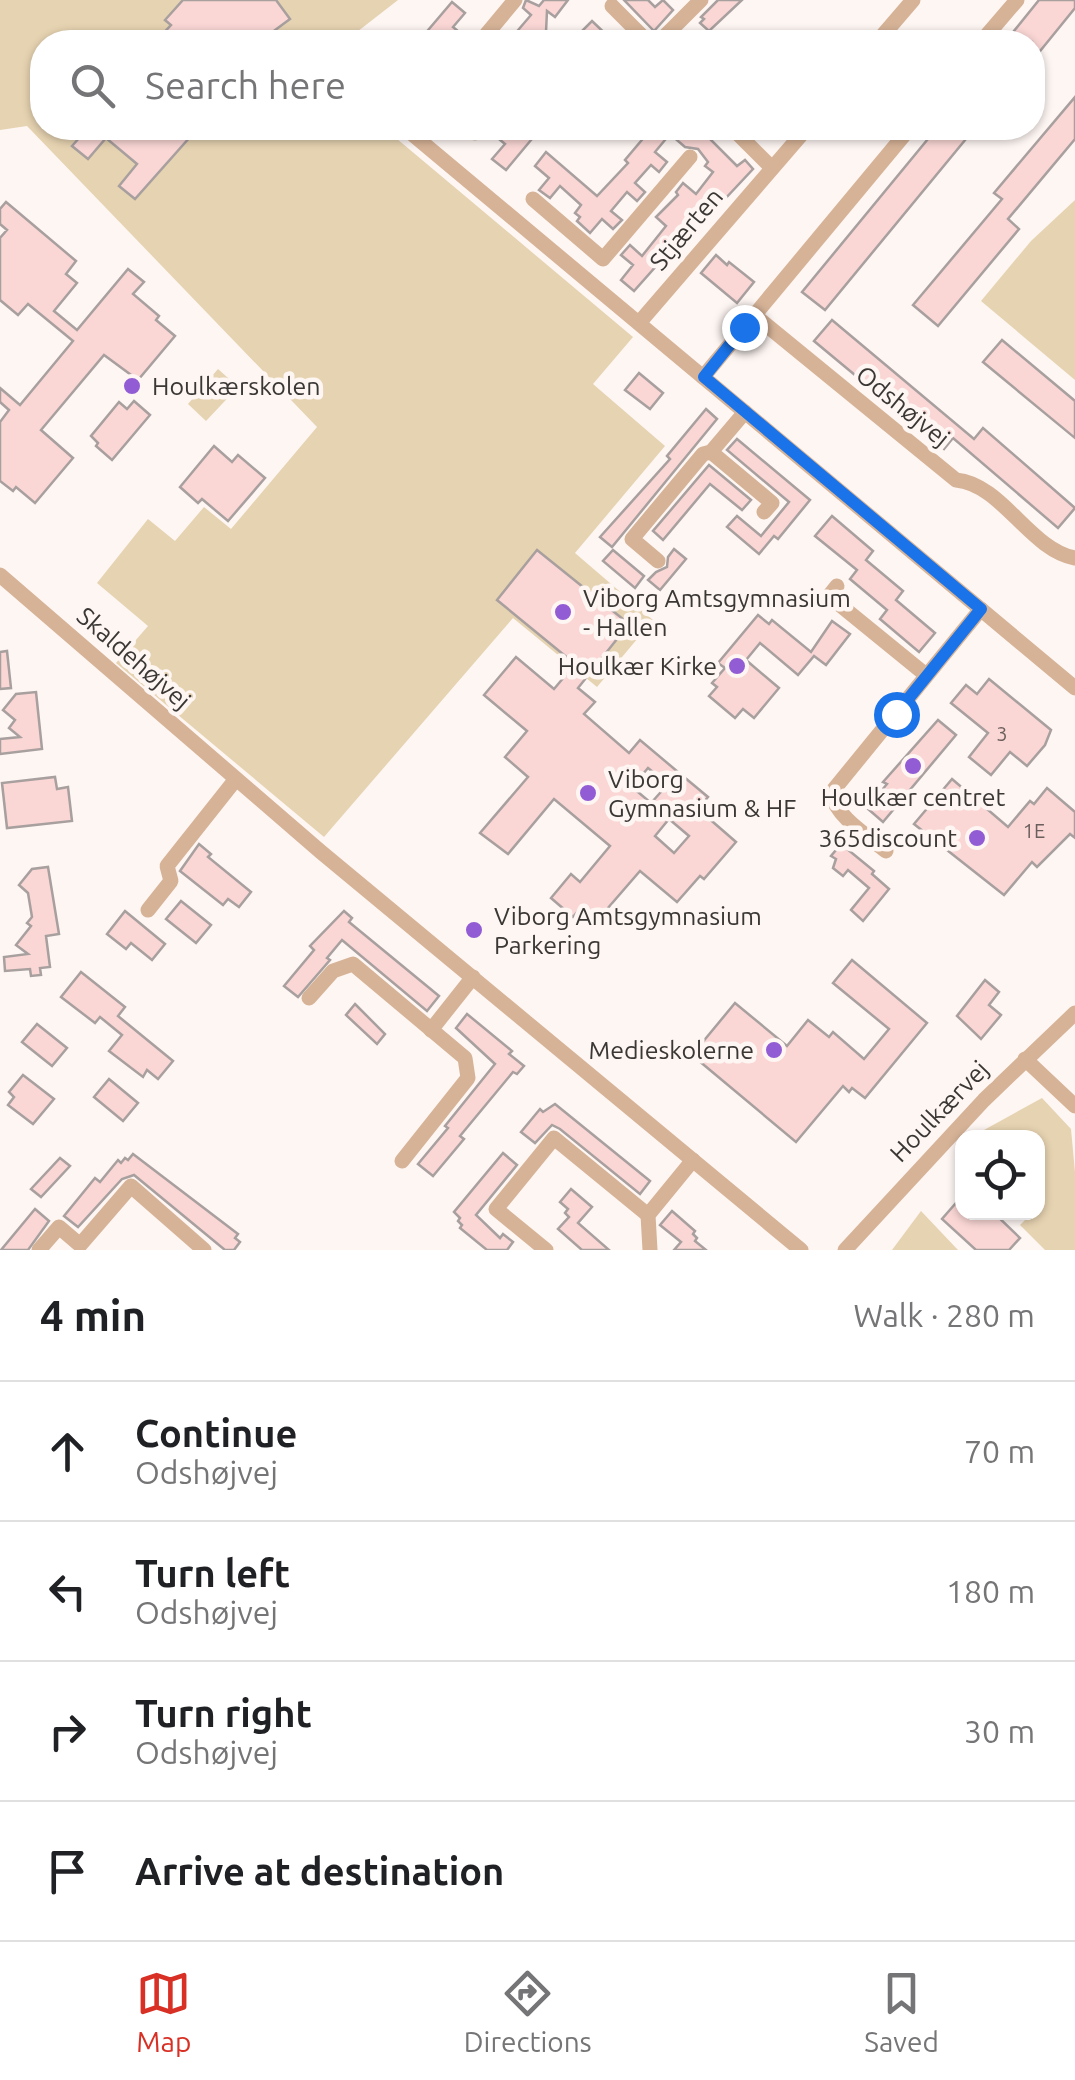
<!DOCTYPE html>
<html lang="en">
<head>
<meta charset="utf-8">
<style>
  :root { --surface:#fff; --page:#f6f6f6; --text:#202124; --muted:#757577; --line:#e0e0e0; --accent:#d93025 }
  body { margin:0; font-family:Ubuntu,sans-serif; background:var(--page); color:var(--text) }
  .controls { position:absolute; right:30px; bottom:30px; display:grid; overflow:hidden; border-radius:20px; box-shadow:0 2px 8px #0004 }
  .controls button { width:90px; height:90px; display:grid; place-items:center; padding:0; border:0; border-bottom:2px solid var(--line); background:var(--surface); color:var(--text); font:50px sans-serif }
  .stop { position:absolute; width:30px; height:30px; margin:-22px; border:8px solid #1a73e8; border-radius:50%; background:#fff }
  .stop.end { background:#1a73e8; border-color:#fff; box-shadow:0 2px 10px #0008 }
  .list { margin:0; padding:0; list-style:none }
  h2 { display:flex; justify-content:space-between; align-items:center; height:130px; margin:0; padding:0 40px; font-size:42px }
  h2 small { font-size:32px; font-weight:400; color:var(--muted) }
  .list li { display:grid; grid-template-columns:65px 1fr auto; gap:30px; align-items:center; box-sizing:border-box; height:140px; padding:0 40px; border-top:2px solid var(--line) }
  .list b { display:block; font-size:38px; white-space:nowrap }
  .list p { margin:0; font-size:32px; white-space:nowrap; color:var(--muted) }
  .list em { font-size:32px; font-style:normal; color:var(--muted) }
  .icon { flex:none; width:55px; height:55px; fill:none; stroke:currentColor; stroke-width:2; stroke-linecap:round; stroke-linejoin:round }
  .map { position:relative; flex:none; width:1075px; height:1250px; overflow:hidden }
  .search { position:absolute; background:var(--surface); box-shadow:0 2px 8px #0004; left:30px; right:30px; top:30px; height:110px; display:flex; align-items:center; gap:25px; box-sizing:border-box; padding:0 35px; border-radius:40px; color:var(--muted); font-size:38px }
  .sheet { height:690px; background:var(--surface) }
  nav { display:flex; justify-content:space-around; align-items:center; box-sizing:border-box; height:140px; border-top:2px solid var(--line); background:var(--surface); font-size:28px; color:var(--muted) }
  nav a { display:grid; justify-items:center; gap:5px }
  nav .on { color:var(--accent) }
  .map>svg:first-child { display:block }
  .green { fill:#e6d3b1 }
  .building { fill:#fad7d5; stroke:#a89f9f; stroke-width:2.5; fill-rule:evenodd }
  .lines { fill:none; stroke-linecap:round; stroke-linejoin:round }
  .minor { stroke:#d6b397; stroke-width:15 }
  .route { stroke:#1a73e8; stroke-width:12 }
  .poi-dot { fill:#925cd4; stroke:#fef6f3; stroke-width:4 }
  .labels { text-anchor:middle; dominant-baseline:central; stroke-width:9; stroke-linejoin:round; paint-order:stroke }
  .number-label { font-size:20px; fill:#6a5f5d }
  .street-label { font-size:25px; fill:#3a3735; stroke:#fef6f3 }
  .poi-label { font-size:25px; fill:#3a3735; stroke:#fef6f3; text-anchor:start }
</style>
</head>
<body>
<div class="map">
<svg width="1075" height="1250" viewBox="0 0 1075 1250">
  <rect width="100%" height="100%" fill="#fef6f3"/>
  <g class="green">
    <polygon points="0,0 398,0 344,42 42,42 42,128 384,128 633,337 593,384 665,446 575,553 653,620 597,687 513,618 324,837 116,663 148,626 97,583 148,519 175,541 204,507 231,529 317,427 27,126 0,130"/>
    <polygon points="1075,200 1075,380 981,301 1031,241"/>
    <polygon points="218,369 238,387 206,421 188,404"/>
    <polygon points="1042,1098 1071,1129 1075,1172 1075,1250 1045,1250 1020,1225 1026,1219 1017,1213 1038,1212 1038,1138 977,1137 984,1130"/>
    <polygon points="921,1211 958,1250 892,1250"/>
  </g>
  <g class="building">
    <polygon points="183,0 276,0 290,19 259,42 155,42 171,25 165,20"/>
    <polygon points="526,0 539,6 544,0 568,0 555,17 547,11 546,32 543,37 531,42 508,42 531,15 523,8"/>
    <polygon points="624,0 648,0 655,7 663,0 673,10 654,31"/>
    <polygon points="718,0 742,0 709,31 700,23 704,19 701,17"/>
    <polygon points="1039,0 1075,0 1075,8 1032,61 1032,42 1005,42"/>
    <polygon points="452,2 465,13 453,27 464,36 458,42 446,35 440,42 418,42"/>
    <polygon points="592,21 614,42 590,42 580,33"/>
    <polygon points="1075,97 1075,139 1008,219 1019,229 938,326 913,305 1002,199 994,193"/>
    <polygon points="88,128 198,128 135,199 119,186 137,164 106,138 88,159 72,146"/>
    <polygon points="498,128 505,128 513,134 519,128 541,128 506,170 492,159 505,144 493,134"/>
    <polygon points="652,128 711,128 705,134 737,166 745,160 753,169 694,232 690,228 634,291 621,280 633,265 621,255 630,245 642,256 666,226 656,217 678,195 676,192 683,183 696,194 713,172 705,166 708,162 698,149 685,147 670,134 655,152 667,162 659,172 651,165 635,183 645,192 637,201 627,192 611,211 622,220 613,229 602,219 590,233 577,221 580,217 575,213 581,205 560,186 550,198 539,190 549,178 535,166 546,152 597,196 628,163 625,160"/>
    <polygon points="937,128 975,128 825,310 802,292"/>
    <polygon points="6,202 76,261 66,274 77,283 54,311 77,330 128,269 144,282 133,294 159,316 156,320 175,336 138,380 104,355 41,430 73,458 35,503 16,487 13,491 0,481 0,422 9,410 0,402 0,388 20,405 73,341 28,304 18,315 0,300 0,238 7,230 0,224 0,209"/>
    <polygon points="716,255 727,265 729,262 754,282 737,303 701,273"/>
    <polygon points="832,320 974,439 983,428 1075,508 1058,528 953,438 944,449 814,341"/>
    <polygon points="1002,340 1075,401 1075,438 983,362"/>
    <polygon points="639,373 663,393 650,409 625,390"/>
    <polygon points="134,401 150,415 112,460 96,446 98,443 91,436 119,402 127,409"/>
    <polygon points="706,409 717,419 612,547 600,537 670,459 667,456"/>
    <polygon points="737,439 810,500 778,539 774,536 759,554 727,527 737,516 761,536 789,502 727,450"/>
    <polygon points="214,446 232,462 238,455 265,478 228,521 202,499 198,503 180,487"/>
    <polygon points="709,465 751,500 742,510 710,484 663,540 653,531"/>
    <polygon points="832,516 873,551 866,560 903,591 896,600 935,633 919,652 880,619 887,610 850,579 857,570 815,536"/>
    <polygon points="674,549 686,559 660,590 648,580 656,572 667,567 668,557"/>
    <path d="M537,550L629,624L578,688L595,702L584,714L629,753L640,740L678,772L708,797L698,809L736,842L704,879L700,876L677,902L640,871L594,924L578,911L573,917L551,898L571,874L580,882L610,846L554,799L508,854L480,833L528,777L505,757L527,731L484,695L516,657L554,689L575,664L497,600ZM648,768L668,784L651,803L632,787ZM669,819L689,836L674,853L655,836Z"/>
    <polygon points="613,550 644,576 635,588 603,561"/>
    <polygon points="758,615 769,624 772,620 811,652 832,621 850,634 826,665 814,656 798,675 760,643 746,660 779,688 754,718 743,709 735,718 709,696 717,687 712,683 725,668 718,663"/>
    <polygon points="7,651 11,688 0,689 0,652"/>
    <polygon points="989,679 1051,730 1045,745 1027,766 1010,752 991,775 969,757 988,733 951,703 966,685 977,694"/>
    <polygon points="36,692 42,749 0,754 0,739 20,737 9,728 15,720 3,710 16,694"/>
    <polygon points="938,720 956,735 883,822 867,808 887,784 883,782"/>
    <polygon points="55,777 57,789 68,787 72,821 7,828 2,783"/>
    <polygon points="952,779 1008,827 1030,801 1034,804 1047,788 1075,812 1075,838 1070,834 1037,867 1032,862 1004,895 914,824"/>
    <polygon points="199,844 211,854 208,857 251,892 239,907 228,899 223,905 180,871"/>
    <polygon points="841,844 874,871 872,874 889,889 863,921 851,910 869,888 848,870 843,876 833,868 836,859 831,856"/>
    <polygon points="48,867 59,934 46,936 50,967 40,968 41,975 31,976 30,969 5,971 4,957 28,954 16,945 31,926 27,923 32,917 28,893 19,885 32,869"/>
    <polygon points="181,901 211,925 196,943 166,919"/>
    <polygon points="125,911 165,944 152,960 131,943 126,949 107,934"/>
    <polygon points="344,911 352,918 349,922 439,996 427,1011 342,940 327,958 330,960 298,997 284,986 314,950 310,946"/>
    <polygon points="852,960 927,1023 865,1098 852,1088 849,1092 843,1086 796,1142 692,1055 735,1003 787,1046 808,1020 829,1037 833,1032 864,1059 889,1029 833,983"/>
    <polygon points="81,972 125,1007 118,1016 173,1061 158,1079 147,1070 143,1077 109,1051 122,1035 100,1017 95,1023 61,997"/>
    <polygon points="985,980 999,992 989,1005 1001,1015 981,1039 957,1016"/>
    <polygon points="355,1004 385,1034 377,1044 346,1015"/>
    <polygon points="467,1014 512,1051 509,1054 524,1066 517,1074 513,1072 460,1136 464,1139 433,1176 418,1164 448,1128 445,1126 495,1064 456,1028"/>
    <polygon points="37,1024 67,1048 52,1066 22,1042"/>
    <polygon points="23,1075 54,1099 33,1124 8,1105 14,1097 9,1092"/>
    <polygon points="109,1079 138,1103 123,1121 94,1097"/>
    <polygon points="555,1104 650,1181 640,1194 560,1129 552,1125 535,1143 521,1132 540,1109 543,1112"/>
    <polygon points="503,1153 517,1165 476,1215 500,1238 503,1234 513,1242 507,1250 487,1250 460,1228 462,1225 458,1221 460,1218 454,1212"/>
    <polygon points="133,1154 238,1234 235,1238 240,1242 234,1250 225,1250 134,1175 122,1179 78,1227 64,1216 95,1178 100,1182 118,1160 121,1163 125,1158 128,1160"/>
    <polygon points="60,1158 70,1166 41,1197 31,1189"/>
    <polygon points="571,1189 592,1207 578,1223 609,1250 582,1250 558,1229 569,1217 565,1213 568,1209 560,1202"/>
    <polygon points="962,1196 962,1212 993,1212 1020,1238 1009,1250 976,1250 942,1219"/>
    <polygon points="35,1209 49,1221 28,1250 1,1250"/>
    <polygon points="672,1211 695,1231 693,1234 697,1238 695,1241 706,1250 674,1250 681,1242 660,1225"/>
  </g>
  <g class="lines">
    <g class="minor">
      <polyline points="612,6 648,42"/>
      <polyline points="321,38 325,42"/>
      <polyline points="480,42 515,0"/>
      <polyline points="659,42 701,0"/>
      <polyline points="877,42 913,0"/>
      <polyline points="981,42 1017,0"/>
      <polyline points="405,128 1075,688"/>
      <polyline points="732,128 772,168"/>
      <polyline points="475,133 480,128"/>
      <polyline points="533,199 603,259 690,157"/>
      <path d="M754,315L956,480C1002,484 1030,550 1075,558"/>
      <polyline points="639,323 807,128"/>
      <polyline points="703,377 910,128"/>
      <polyline points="745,412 711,452 772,503 764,512"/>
      <polyline points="658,561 632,539 703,454 711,452"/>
      <polyline points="0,575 321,852 801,1250"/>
      <polyline points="837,586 829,596 926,675"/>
      <path d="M886,851C868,836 836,817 831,793L981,609"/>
      <polyline points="148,910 171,881 167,866 236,779"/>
      <polyline points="309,998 333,971 353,964 465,1058 468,1078 402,1161"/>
      <polyline points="431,1030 473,977"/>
      <polyline points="1025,1059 1075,1106"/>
      <polyline points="39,1250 59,1227 80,1245 131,1186 204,1250"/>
      <polyline points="546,1250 496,1209 554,1138 648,1215"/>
      <polyline points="650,1250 648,1215 693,1160"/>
      <polyline points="845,1250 984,1100 1075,1013"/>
    </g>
  </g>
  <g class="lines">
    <polyline class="route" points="744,327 704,377 981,609 896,714"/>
  </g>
  <g class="poi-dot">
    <circle cx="132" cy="386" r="10"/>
    <circle cx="563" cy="612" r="10"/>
    <circle cx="737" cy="666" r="10"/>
    <circle cx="913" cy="766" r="10"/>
    <circle cx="588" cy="793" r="10"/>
    <circle cx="977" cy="838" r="10"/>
    <circle cx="474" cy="930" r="10"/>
    <circle cx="774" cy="1050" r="10"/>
  </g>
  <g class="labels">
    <g class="number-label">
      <text x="1002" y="733">3</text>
      <text x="1034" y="830">1E</text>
    </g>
    <g class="street-label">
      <text transform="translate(686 229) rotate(-50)">Stjærten</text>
      <text transform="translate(903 406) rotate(39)">Odshøjvej</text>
      <text transform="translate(134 658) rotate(41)">Skaldehøjvej</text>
      <text transform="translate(939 1111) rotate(-46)">Houlkærvej</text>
    </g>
    <g class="poi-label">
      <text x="152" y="386">Houlkærskolen</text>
      <text x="583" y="598">Viborg Amtsgymnasium<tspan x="583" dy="29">- Hallen</tspan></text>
      <text x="717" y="666" text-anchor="end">Houlkær Kirke</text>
      <text x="608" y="779">Viborg<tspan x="608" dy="29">Gymnasium &amp; HF</tspan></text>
      <text x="913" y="797" text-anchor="middle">Houlkær centret</text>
      <text x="957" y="838" text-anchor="end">365discount</text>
      <text x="494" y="916">Viborg Amtsgymnasium<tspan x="494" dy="29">Parkering</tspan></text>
      <text x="754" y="1050" text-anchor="end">Medieskolerne</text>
    </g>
  </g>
</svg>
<div class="controls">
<button><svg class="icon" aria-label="locate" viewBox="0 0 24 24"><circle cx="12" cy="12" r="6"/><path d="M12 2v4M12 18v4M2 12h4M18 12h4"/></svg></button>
</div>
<div class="stop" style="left:896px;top:714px"></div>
<div class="stop end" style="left:744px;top:327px"></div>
<div class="search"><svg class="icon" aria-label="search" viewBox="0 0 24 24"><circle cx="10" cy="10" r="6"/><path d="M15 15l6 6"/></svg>Search here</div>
</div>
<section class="sheet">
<h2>4 min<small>Walk · 280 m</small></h2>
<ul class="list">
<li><svg class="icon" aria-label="ahead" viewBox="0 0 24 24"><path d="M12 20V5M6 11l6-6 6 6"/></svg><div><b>Continue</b><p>Odshøjvej</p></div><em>70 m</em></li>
<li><svg class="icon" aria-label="left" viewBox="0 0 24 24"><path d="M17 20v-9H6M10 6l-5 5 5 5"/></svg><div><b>Turn left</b><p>Odshøjvej</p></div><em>180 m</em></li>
<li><svg class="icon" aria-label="right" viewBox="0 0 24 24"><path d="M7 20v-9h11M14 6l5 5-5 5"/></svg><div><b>Turn right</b><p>Odshøjvej</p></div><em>30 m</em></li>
<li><svg class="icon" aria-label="arrive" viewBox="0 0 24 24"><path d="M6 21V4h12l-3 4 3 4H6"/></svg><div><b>Arrive at destination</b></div></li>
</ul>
</section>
<nav>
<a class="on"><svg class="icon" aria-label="map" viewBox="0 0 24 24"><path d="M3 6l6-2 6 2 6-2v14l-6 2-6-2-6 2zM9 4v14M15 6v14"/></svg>Map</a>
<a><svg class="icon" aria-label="directions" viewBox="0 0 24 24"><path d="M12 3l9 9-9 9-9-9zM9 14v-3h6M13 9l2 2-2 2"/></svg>Directions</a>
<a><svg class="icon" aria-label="saved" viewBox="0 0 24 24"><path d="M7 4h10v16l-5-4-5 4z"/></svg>Saved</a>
</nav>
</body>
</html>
